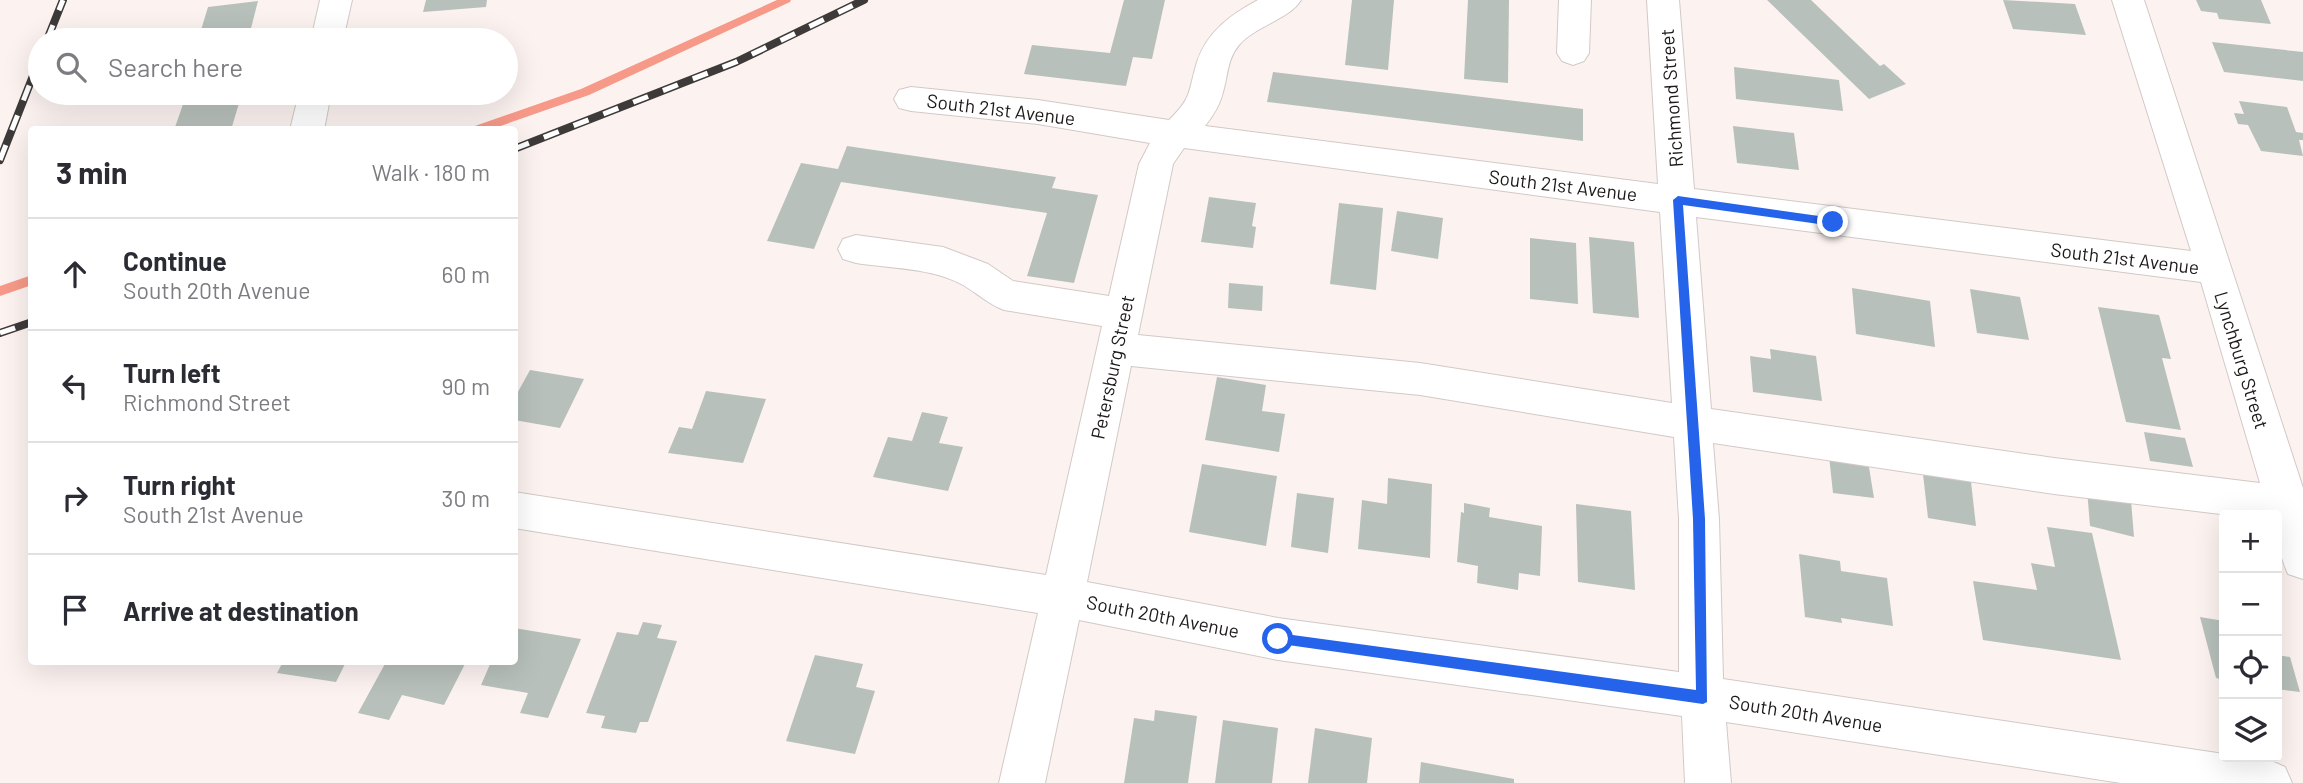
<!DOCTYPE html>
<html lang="en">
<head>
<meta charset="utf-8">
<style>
  :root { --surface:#fff; --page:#f7f7f7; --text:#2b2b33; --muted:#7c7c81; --line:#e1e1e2 }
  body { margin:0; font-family:Barlow,sans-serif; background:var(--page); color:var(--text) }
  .controls { position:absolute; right:21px; bottom:21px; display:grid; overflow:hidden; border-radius:7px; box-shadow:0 7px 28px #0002 }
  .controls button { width:63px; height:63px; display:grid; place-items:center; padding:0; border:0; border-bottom:2px solid var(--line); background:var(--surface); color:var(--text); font:35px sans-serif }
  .stop { position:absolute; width:21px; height:21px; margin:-16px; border:5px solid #2563eb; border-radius:50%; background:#fff }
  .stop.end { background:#2563eb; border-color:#fff; box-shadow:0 2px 7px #0008 }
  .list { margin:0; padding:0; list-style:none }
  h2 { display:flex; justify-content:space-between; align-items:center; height:91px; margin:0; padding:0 28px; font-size:30px }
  h2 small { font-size:23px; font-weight:400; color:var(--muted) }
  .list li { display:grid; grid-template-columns:46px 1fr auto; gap:21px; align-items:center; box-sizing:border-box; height:112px; padding:0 28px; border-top:2px solid var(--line) }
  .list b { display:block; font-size:26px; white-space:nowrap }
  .list p { margin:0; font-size:23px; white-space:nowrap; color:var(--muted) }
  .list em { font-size:23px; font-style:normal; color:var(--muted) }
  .icon { flex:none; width:38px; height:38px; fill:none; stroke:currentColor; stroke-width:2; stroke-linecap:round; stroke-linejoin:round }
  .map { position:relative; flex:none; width:2303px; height:783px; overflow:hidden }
  .search { position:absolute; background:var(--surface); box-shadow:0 7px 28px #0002; left:28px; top:28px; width:490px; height:77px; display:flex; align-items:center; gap:18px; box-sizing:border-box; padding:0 24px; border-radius:38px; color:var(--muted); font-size:26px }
  .panel { position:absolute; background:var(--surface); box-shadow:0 7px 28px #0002; left:28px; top:126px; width:490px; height:539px; border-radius:7px }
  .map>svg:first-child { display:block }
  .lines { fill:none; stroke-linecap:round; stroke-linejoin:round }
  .stream { fill:#f79988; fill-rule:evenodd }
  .building { fill:#b8c0bc }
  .minor-casing { stroke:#d2c9c7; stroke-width:2 }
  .minor { fill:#fff; fill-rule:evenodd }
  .rail-casing { stroke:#3e3a39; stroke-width:8 }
  .rail { stroke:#fff; stroke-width:5; stroke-dasharray:16; stroke-linecap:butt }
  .route { fill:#2563eb }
  .labels { text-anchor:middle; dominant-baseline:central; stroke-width:5; stroke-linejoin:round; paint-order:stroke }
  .street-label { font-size:19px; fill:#1c1918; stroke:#fff }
</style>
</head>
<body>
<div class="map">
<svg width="2303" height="783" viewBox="0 0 2303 783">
  <rect width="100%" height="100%" fill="#fcf3f1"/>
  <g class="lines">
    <g class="stream">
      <polygon points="777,0 791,0 790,2 589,95 489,130 471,130 472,127 581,89"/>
      <polygon points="32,275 32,285 0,296 0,286"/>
    </g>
  </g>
  <g class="building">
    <polygon points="426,0 487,0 486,7 423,12"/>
    <polygon points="1124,0 1165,0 1152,59 1133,57 1126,86 1024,74 1032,45 1110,53"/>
    <polygon points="1352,0 1394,0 1388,70 1345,65"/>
    <polygon points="1468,0 1509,0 1508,83 1464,79"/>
    <polygon points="1767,0 1811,0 1880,66 1884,64 1906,84 1869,99"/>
    <polygon points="2003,0 2075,4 2086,35 2013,29"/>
    <polygon points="2196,0 2261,0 2271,24 2219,19 2217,13 2201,11"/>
    <polygon points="258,1 248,40 198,40 208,7"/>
    <polygon points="2212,42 2303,52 2303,81 2224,72"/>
    <polygon points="1734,67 1839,80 1843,111 1736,99"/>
    <polygon points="1273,72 1583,109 1583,141 1267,102"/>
    <polygon points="187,93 242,93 231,130 174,130"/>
    <polygon points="2239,101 2287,107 2296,132 2303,133 2303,140 2299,140 2303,156 2261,151 2248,125 2238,124 2234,113 2244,114"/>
    <polygon points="1733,126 1794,133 1799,170 1737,163"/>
    <polygon points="847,146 1056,177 1052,188 1098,195 1074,283 1027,276 1047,213 841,182 814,249 767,241 801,163 838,169"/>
    <polygon points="1209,197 1256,203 1252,226 1256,227 1253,248 1201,242"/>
    <polygon points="1339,203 1383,208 1376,290 1330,284"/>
    <polygon points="1397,211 1443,218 1438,259 1391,251"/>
    <polygon points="1589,237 1634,242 1639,318 1593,313"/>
    <polygon points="1530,238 1576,243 1578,304 1530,299"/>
    <polygon points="1229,283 1263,286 1262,311 1228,308"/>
    <polygon points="1852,288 1930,301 1935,347 1856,334"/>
    <polygon points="1970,289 2020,297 2029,340 1977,333"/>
    <polygon points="2098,307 2159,315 2171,359 2162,358 2181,430 2126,422"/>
    <polygon points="1770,349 1816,356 1822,401 1753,392 1750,356 1771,359"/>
    <polygon points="530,370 584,379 560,428 514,420 514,399"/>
    <polygon points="1217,377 1266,385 1262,411 1285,414 1279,452 1205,440"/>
    <polygon points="706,391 766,399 743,463 668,453 679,427 692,429"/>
    <polygon points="922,412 948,417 939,443 963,447 948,491 873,477 888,437 912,441"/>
    <polygon points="2144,432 2185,438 2193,467 2150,461"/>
    <polygon points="1829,456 1868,461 1874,498 1833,493"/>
    <polygon points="1202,464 1277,476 1266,546 1189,532"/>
    <polygon points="1923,474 1971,482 1976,526 1928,518"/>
    <polygon points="1388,478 1432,484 1430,558 1358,549 1362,500 1387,504"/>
    <polygon points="2087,489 2131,500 2134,537 2090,526"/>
    <polygon points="1297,493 1334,498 1328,553 1291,547"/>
    <polygon points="1464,503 1490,508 1489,517 1542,526 1540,576 1519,573 1518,590 1477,583 1478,566 1457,562 1461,512 1464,513"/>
    <polygon points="1576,504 1631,511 1635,590 1578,582"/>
    <polygon points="2047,527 2092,533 2121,660 1983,640 1973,581 2037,590 2031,563 2055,567"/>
    <polygon points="1799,554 1840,561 1841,571 1887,578 1893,626 1841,618 1842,623 1805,617"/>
    <polygon points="2200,617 2224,621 2224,680 2216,678"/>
    <polygon points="643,622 662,625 657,638 677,641 648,722 640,722 636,733 601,728 605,716 586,713 617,632 638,635"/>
    <polygon points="514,628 581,639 548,718 520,713 528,693 481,685 491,662 514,662"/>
    <polygon points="815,655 863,664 856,687 875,691 855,754 786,741"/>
    <polygon points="2277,655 2290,657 2300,692 2277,689"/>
    <polygon points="283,662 346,662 336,682 277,673"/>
    <polygon points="386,662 466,662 444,705 402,695 389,720 358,713"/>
    <polygon points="1155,710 1197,716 1188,783 1124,783 1134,718 1154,721"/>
    <polygon points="1223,720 1278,728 1272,783 1215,783"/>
    <polygon points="1315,728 1372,738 1367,783 1308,783"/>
    <polygon points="1421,762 1514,779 1514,783 1419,783"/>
  </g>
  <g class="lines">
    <defs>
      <g id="minor">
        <polygon points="320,0 352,0 343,40 311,40"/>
        <path d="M1258,0H1301C1290,19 1255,26 1239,45C1227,59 1228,76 1223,92C1220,105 1213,116 1205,126L1658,184L1647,0H1679L1694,189L2191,251L2112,0H2144L2303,488V579L2288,574C2279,554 2277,537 2277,515H2229L2054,494L1713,443L1719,519L1723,679L2224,754V757L2269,760L2285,767L2292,783H2121L1726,722L1731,783H1685L1682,716L1278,660L1079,620L1045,783H999L1038,613L514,528V492L1046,575L1102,326L1004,310C988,304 977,293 963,285C933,268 889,268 856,263L843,259L838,249L843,239L856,235L943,247L988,264L1013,281L1109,296L1139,164L1150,143L1038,124L911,111L899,108L894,99L899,90L911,87L1038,100L1169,120C1193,97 1188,91 1197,62C1207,31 1232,14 1258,0ZM1184,148L1660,212L1672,403L1420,363L1138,335L1173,164ZM1696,217L2201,282L2260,483L2054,458L1711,409ZM1131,366L1420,395L1674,437L1679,519V672L1278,618L1087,582Z"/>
        <polygon points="1559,0 1591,0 1589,53 1584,61 1573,65 1562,61 1557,53"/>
        <polygon points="299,93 331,93 324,130 290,130"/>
      </g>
    </defs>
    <use href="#minor" class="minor-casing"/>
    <use href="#minor" class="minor"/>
    <defs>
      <g id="rail">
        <polyline points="47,40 63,0"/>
        <polyline points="514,149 736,62 864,0"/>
        <polyline points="0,160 40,58"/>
        <polyline points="0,333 32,322"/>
      </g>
    </defs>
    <use href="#rail" class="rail-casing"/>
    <use href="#rail" class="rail"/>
  </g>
  <polygon class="route" points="1678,196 1833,218 1838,222 1833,226 1683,205 1705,519 1707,702 1703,704 1274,643 1272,639 1278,633 1696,690 1693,519 1673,200"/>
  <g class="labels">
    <g class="street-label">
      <text transform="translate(1671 98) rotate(-94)">Richmond Street</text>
      <text transform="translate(1001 109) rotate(7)">South 21st Avenue</text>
      <text transform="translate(1563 185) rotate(7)">South 21st Avenue</text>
      <text transform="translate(2125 258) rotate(7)">South 21st Avenue</text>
      <text transform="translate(2242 360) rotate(73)">Lynchburg Street</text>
      <text transform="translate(1112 367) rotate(-78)">Petersburg Street</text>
      <text transform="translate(1163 616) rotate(11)">South 20th Avenue</text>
      <text transform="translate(1806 713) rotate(9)">South 20th Avenue</text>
    </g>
  </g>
</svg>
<div class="controls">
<button>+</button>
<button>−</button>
<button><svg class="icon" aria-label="locate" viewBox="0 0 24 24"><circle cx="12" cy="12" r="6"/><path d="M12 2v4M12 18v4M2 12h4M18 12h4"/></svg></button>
<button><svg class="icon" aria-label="layers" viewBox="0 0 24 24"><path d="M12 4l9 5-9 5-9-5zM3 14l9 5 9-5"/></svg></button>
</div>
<div class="stop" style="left:1278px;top:639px"></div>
<div class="stop end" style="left:1833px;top:222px"></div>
<div class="search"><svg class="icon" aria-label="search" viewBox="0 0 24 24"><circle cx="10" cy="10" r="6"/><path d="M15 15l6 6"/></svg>Search here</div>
<section class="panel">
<h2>3 min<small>Walk · 180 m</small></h2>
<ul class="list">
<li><svg class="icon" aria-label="ahead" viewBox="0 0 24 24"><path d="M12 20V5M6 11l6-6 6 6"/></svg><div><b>Continue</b><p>South 20th Avenue</p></div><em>60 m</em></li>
<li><svg class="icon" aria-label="left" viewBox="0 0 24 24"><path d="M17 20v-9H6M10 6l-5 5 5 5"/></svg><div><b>Turn left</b><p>Richmond Street</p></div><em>90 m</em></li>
<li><svg class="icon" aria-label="right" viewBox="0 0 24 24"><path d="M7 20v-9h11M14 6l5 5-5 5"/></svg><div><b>Turn right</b><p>South 21st Avenue</p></div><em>30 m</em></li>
<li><svg class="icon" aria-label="arrive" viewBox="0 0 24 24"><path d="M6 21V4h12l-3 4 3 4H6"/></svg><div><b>Arrive at destination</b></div></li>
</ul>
</section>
</div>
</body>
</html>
